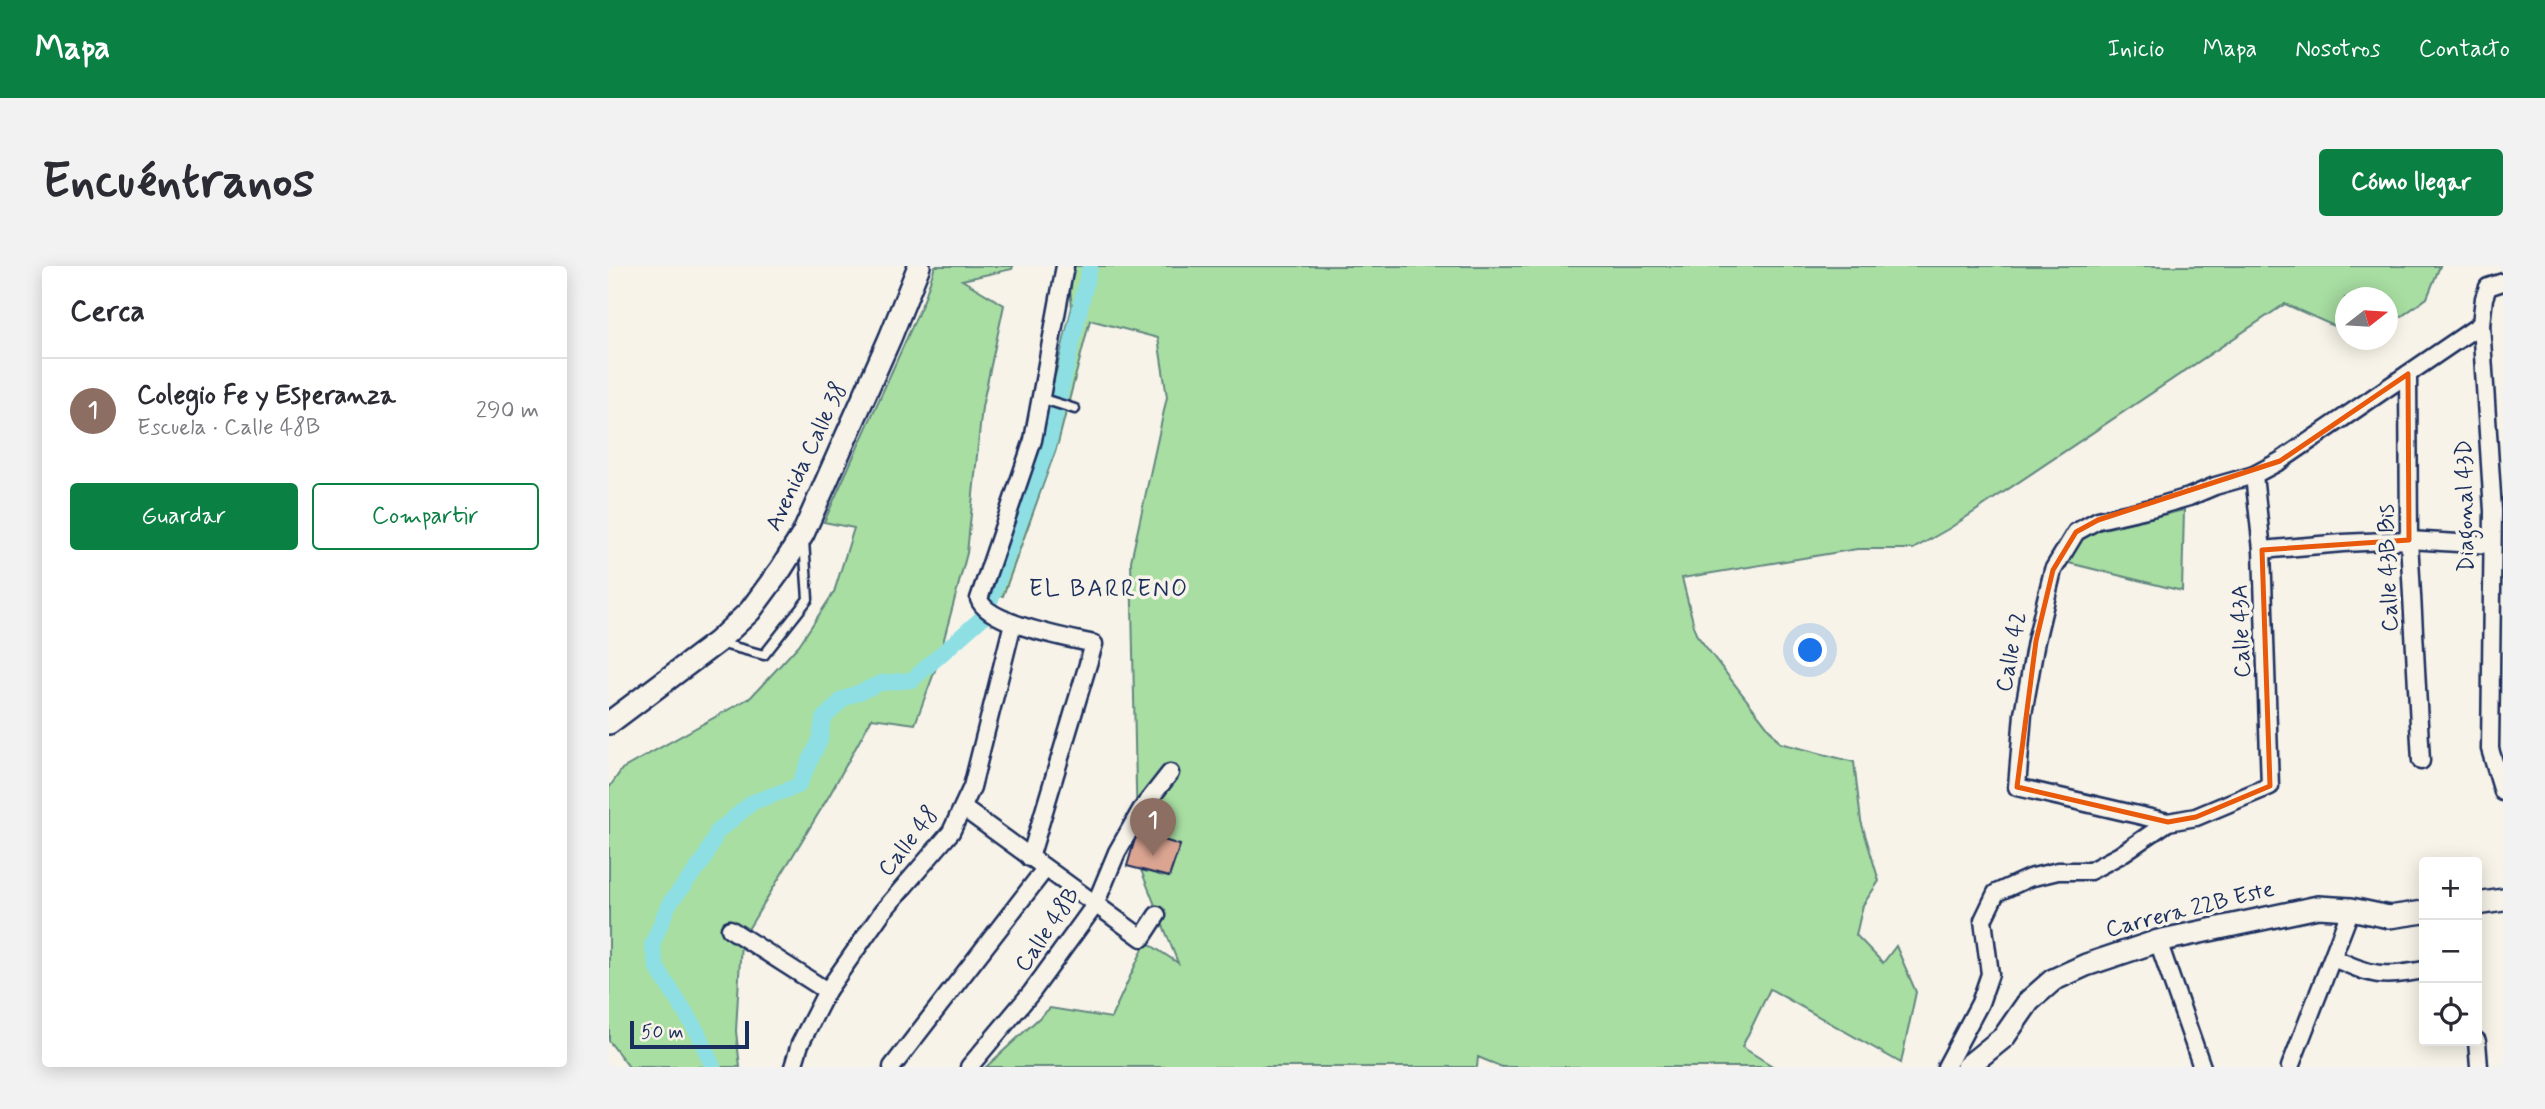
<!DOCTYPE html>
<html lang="es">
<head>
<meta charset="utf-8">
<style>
  :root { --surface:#fff; --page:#f2f2f3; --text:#2b2b33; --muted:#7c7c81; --line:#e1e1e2; --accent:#0b8043 }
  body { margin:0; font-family:Mynerve,sans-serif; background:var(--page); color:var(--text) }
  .controls { position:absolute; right:21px; bottom:21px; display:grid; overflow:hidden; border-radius:7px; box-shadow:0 4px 18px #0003 }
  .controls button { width:63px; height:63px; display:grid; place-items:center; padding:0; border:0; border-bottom:2px solid var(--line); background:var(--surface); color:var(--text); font:35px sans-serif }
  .compass { position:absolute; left:1726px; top:21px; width:63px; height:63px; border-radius:50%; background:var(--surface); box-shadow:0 4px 18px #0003; rotate:73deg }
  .scale { position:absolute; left:21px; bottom:18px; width:119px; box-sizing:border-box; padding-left:7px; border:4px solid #1b2f5e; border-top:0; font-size:19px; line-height:24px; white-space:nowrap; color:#1b2f5e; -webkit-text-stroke:5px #f7f3e8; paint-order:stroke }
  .you { position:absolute; left:1202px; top:385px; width:24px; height:24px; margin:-18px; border:5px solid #fff; border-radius:50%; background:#1a73e8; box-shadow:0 0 0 10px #1a73e833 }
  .badge { display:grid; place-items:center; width:46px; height:46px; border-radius:50%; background:var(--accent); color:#fff; font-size:23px; font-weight:700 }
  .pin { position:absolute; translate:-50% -58px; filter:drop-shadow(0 2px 4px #0008) }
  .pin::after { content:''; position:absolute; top:37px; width:24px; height:21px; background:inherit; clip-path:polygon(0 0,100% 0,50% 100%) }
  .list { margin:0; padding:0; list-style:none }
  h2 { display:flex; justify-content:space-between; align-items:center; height:91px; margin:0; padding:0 28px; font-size:30px }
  h2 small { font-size:23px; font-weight:400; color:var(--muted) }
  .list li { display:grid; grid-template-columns:46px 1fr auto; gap:21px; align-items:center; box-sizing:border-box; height:105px; padding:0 28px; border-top:2px solid var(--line) }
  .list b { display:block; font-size:26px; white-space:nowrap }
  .list p { margin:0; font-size:23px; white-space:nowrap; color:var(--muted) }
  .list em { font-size:23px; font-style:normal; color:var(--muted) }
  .actions { display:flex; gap:14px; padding:21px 28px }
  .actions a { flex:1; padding:16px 0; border:2px solid var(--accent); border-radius:7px; text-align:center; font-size:24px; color:var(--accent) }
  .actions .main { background:var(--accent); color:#fff }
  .icon { flex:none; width:38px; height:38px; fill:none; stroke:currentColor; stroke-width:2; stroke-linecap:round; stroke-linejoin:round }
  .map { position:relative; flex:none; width:1894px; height:801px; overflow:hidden; border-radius:7px }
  header { display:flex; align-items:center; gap:42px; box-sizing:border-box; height:98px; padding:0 35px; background:var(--accent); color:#fff }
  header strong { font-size:33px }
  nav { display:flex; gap:38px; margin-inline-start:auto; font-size:24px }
  .intro { display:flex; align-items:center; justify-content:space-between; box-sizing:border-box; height:168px; padding:0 42px }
  h1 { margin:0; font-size:49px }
  .button { padding:18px 32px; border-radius:7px; background:var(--accent); color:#fff; font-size:24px; font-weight:700 }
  main { display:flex; gap:42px; padding:0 42px }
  aside { flex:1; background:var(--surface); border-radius:7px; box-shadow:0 4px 18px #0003 }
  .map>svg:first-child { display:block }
  .green { fill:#a8dea2; stroke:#628680; stroke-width:2 }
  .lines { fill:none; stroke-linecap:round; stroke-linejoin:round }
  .canal { stroke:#8ddfe4; stroke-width:16 }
  .building { fill:#dba592; stroke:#1b2f5e; stroke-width:2 }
  .lane-casing { stroke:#1b2f5e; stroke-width:13 }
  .street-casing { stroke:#1b2f5e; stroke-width:21 }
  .secondary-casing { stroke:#1b2f5e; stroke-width:26 }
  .lane { stroke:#f7f3e8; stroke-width:8 }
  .street { stroke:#f7f3e8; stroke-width:16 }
  .secondary { stroke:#f7f3e8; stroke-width:21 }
  .marked { fill:none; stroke:#e8590c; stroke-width:5; stroke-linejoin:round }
  .labels { text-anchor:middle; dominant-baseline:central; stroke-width:7; stroke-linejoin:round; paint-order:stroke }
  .street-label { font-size:23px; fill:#1b2f5e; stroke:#f7f3e8 }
  .neighbourhood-label { font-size:24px; letter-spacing:2px; fill:#1b2f5e; stroke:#f7f3e8 }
</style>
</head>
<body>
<header>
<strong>Mapa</strong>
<nav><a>Inicio</a><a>Mapa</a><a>Nosotros</a><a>Contacto</a></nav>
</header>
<div class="intro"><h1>Encuéntranos</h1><a class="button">Cómo llegar</a></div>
<main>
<aside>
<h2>Cerca<small></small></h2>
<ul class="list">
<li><span class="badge" style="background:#8d6e63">1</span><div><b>Colegio Fe y Esperanza</b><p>Escuela · Calle 48B</p></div><em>290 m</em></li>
</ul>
<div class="actions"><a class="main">Guardar</a><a>Compartir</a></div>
</aside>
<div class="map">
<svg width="1894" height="801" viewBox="0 0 1894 801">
  <rect width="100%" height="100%" fill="#f7f3e8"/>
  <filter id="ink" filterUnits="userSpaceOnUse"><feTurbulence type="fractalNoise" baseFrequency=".0143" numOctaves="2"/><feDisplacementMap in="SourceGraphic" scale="14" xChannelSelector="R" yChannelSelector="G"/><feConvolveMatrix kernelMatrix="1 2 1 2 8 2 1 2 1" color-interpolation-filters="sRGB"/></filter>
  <g filter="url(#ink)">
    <g class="green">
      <polygon points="326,0 404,0 403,3 353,14 395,39 373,141 358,287 328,399 306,458 263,452 220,530 132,675 127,765 131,801 20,801 0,775 0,522 13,503 142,431 190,379 225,326 245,262 215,256 315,34"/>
      <polygon points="465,0 1831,0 1818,32 1779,60 1778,32 1736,32 1736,65 1676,38 1341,262 1304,283 1248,283 1073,312 1087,368 1171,477 1245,496 1252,555 1270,615 1254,639 1247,669 1274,697 1287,680 1307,726 1292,797 1161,723 1133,781 1165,801 893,801 869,791 868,801 377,801 441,742 502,752 537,676 569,697 532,604 560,611 571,580 528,566 522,295 558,131 549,72 481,54 449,177 394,330 379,329 418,226 463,41 461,23"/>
      <polygon points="1575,244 1573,325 1456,296 1468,277 1486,265"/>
    </g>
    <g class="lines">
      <g class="canal">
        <polyline points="382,333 439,180 481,0"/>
        <polyline points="104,801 89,767 48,702 43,679 60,638 95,594 108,566 144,536 189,520 211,474 214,453 234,433 272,417 303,414 374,351"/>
      </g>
    </g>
    <polygon class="building" points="528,566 571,579 560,611 518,600"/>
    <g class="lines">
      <defs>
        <g id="lane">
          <polyline points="431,132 466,143"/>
          <polyline points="110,377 155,389 199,333 195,275"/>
        </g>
        <g id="street">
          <polyline points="1894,16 1879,21 1875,32 1872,58 1884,245 1881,483 1894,526"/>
          <polyline points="1799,108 1800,274 1812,495"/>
          <polyline points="1653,284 1734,277 1800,274 1882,279"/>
          <polyline points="354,542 533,672 548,649"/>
          <polyline points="1559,556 1408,521 1414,448 1427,375 1444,304 1467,266 1489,254 1542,242 1580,231 1606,220 1645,209 1671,195 1872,58"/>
          <path d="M421,592L485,378C460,372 378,358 370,333L424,174L456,0"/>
          <polyline points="121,663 218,725"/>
          <polyline points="1549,675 1593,801"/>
          <path d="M1724,692C1765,710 1771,712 1815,704"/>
          <polyline points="1868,775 1870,801"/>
          <polyline points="184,801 191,778 218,725 274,645 342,566 363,521 404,357"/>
          <polyline points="283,801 436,603"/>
          <polyline points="360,801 422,727 486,639 508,586 532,544 561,507"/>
          <polyline points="1337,801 1371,737 1381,708 1374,654 1387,627 1420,612 1449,605 1481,605 1511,589 1559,556 1587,551 1661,520 1653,284 1645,209"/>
          <polyline points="1681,801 1742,643"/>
        </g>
        <g id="secondary">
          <polyline points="0,457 108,376 141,345 172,303 194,268 281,72 310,0"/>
          <polyline points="1868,638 1894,634"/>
          <polyline points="1358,801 1395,771 1420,735 1444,714 1477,699 1549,675 1709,641 1742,643 1780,651 1815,646"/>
        </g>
      </defs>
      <use href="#lane" class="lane-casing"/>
      <use href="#street" class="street-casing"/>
      <use href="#secondary" class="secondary-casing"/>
      <use href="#lane" class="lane"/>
      <use href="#street" class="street"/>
      <use href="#secondary" class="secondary"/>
    </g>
  </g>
  <path class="marked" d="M1799,108L1800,274L1653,284L1661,520L1587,551L1559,556L1408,521L1427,375L1444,304L1467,266L1489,254L1671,195Z"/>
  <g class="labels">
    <g class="street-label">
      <text transform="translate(198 191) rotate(-65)">Avenida Calle 38</text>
      <text transform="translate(1857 240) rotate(-91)">Diagonal 43D</text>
      <text transform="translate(1780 302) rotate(-92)">Calle 43B Bis</text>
      <text transform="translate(1633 365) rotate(-92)">Calle 43A</text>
      <text transform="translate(1403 386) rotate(-79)">Calle 42</text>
      <text transform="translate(300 576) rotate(-52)">Calle 48</text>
      <text transform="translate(1581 644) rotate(-14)">Carrera 22B Este</text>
      <text transform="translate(439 664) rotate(-56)">Calle 48B</text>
    </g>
    <g class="neighbourhood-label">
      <text x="500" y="323">EL BARRENO</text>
    </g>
  </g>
</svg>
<div class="controls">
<button>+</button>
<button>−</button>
<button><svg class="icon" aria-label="locate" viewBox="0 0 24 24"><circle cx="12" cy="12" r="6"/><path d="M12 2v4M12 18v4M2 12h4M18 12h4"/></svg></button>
</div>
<svg class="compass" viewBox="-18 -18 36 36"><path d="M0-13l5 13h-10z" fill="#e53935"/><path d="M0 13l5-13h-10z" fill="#7c7c81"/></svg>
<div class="scale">50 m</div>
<div class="you"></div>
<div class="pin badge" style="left:544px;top:590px;background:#8d6e63">1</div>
</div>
</main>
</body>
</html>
